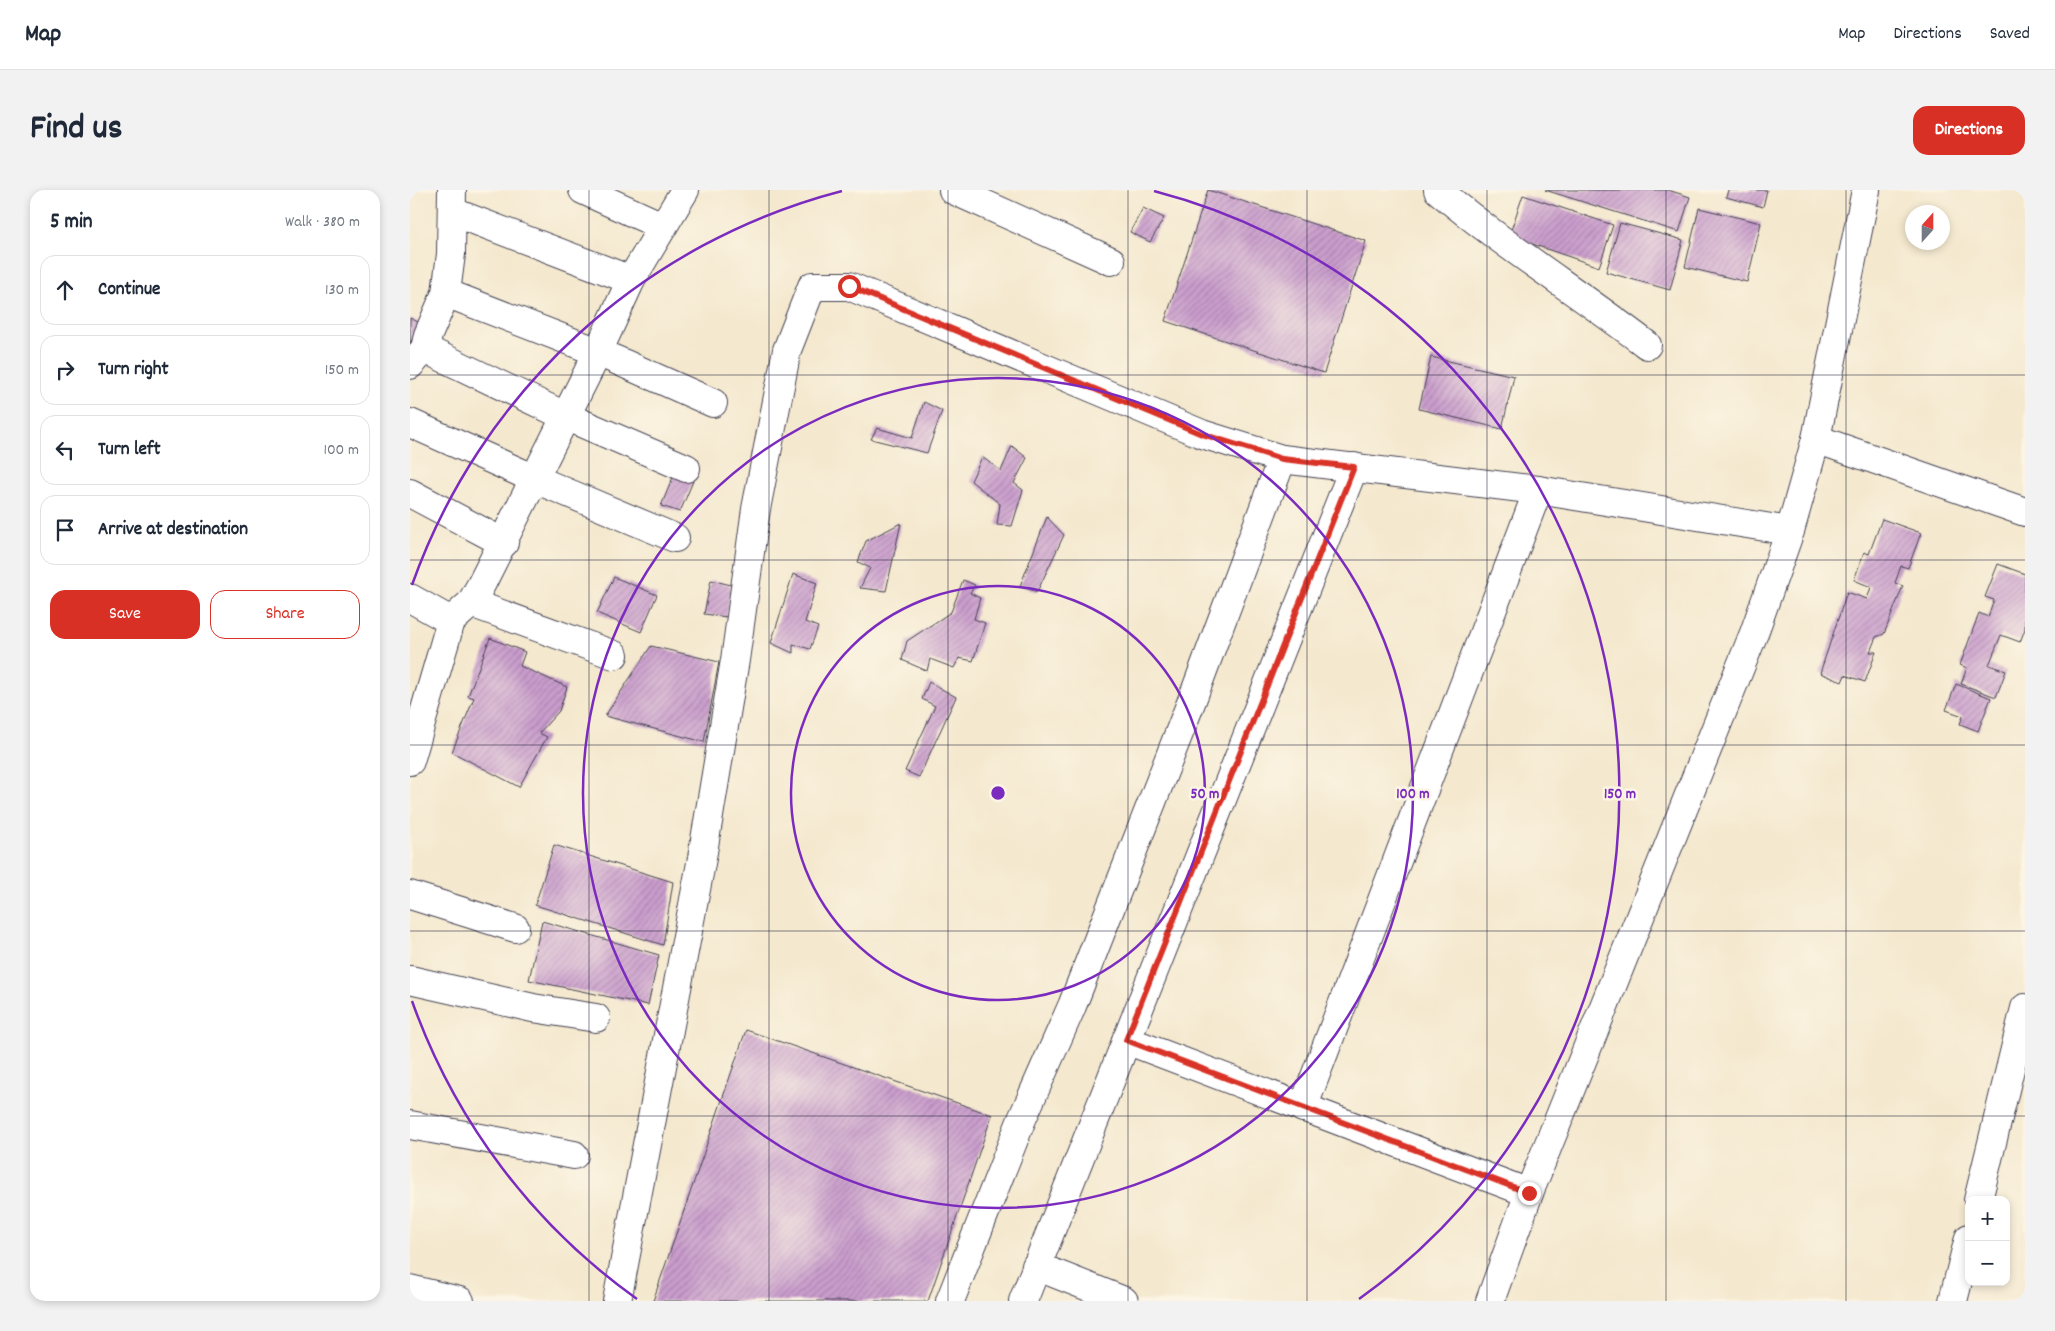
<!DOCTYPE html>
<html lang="en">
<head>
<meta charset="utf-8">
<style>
  :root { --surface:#fff; --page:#f2f2f3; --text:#1f2937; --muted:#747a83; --line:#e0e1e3; --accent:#d93025 }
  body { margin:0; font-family:Dekko,sans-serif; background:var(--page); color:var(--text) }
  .controls { position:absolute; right:15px; bottom:15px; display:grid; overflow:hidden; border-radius:10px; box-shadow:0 2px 8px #0003 }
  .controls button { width:45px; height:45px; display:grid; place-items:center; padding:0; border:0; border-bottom:1px solid var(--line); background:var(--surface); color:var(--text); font:25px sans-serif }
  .compass { position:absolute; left:1495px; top:15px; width:45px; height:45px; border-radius:50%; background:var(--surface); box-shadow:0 2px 8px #0003; rotate:21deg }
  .stop { position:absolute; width:15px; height:15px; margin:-11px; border:4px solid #d93025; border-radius:50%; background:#fff }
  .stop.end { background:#d93025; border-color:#fff; box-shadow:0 1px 5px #0008 }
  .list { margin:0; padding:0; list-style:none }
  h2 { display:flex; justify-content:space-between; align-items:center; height:65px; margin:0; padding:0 20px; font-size:21px }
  h2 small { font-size:16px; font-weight:400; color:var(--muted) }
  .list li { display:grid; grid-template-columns:32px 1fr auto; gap:15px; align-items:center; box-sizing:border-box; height:70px; margin:0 10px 10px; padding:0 10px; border:1px solid var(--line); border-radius:15px }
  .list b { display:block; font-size:19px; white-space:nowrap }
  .list em { font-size:16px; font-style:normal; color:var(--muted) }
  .actions { display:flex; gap:10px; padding:15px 20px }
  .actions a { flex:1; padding:11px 0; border:1px solid var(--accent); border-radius:15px; text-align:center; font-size:18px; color:var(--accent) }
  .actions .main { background:var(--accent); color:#fff }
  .icon { flex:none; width:28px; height:28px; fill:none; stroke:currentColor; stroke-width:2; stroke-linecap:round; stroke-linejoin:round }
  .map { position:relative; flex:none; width:1615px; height:1111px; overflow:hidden; border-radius:15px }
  header { display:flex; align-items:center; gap:30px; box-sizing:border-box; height:70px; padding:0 25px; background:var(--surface); border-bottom:1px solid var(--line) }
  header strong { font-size:24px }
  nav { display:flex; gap:28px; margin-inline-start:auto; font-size:18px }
  .intro { display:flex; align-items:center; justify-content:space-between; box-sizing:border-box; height:120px; padding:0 30px }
  h1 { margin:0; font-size:35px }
  .button { padding:12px 22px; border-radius:15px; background:var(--accent); color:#fff; font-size:18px; font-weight:700 }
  main { display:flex; gap:30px; padding:0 30px }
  aside { flex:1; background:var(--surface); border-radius:15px; box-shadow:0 2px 8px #0003 }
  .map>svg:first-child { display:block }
  .building { fill:url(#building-hatch) }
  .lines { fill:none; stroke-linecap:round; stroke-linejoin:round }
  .minor-casing { stroke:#424051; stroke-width:30 }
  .minor { stroke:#fff; stroke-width:28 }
  .route { stroke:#d93025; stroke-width:6 }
  .grid { fill:none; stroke:#22223b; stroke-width:1; stroke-opacity:0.55 }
  .ring { fill:none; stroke:#7b2cbf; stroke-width:2.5 }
  .centre { fill:#7b2cbf; stroke:#fcf5e5; stroke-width:2.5 }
  .ring-label { font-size:15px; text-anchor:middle; font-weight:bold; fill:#7b2cbf; stroke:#fcf5e5; stroke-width:5; stroke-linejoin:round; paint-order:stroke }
</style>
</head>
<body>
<header>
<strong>Map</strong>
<nav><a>Map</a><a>Directions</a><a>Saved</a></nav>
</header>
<div class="intro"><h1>Find us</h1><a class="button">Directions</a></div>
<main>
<aside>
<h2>5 min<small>Walk · 380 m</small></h2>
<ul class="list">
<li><svg class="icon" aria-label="ahead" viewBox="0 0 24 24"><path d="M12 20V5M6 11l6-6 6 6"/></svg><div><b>Continue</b></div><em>130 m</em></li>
<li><svg class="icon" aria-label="right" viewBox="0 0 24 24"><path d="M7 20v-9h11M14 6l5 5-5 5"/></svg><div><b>Turn right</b></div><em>150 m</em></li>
<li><svg class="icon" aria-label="left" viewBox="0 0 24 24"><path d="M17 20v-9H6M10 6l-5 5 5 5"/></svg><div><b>Turn left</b></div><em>100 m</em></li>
<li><svg class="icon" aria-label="arrive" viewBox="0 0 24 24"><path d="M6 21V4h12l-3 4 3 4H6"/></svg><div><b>Arrive at destination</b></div></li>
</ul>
<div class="actions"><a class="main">Save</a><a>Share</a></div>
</aside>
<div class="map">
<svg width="1615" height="1111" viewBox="0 0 1615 1111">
  <defs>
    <pattern id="building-hatch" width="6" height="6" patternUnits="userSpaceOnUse" patternTransform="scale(1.25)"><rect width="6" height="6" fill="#ca9dcd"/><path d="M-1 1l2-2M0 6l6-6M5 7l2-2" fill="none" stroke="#a480a8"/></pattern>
  </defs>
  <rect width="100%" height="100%" fill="#fcf5e5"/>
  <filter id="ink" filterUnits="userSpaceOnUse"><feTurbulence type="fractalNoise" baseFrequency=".02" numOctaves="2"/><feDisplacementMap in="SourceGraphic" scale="10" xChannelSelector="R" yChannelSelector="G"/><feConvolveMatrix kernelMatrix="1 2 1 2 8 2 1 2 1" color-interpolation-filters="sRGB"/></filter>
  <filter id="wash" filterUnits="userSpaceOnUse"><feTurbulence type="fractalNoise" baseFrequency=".0096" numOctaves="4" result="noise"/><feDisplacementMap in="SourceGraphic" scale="20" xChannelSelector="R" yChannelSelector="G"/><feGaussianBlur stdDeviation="1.12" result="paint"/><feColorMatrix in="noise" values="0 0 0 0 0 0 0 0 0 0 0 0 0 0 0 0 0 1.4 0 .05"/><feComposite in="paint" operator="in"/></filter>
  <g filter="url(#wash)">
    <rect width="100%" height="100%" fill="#f4e8ce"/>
    <g id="blocks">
      <g class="building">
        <polygon points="798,0 956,51 914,183 755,131"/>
        <polygon points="1135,0 1258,0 1280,7 1269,42"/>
        <polygon points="1318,0 1357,0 1353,17 1316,7"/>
        <polygon points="1113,5 1203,35 1189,77 1099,46"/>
        <polygon points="733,18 754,28 740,52 720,42"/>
        <polygon points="1289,18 1351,33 1337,92 1275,77"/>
        <polygon points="1210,33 1273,50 1260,100 1196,82"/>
        <polygon points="0,128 12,134 0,153"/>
        <polygon points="1021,167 1104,186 1092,239 1009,219"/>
        <polygon points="514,212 532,221 517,263 461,249 467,238 502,248"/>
        <polygon points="602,256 617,268 604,293 613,300 602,336 587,335 590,314 561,291 572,267 591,281"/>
        <polygon points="268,275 286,284 270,322 251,316"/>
        <polygon points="637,327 654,345 627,402 610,396"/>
        <polygon points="1472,329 1511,343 1498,378 1491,376 1485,393 1493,396 1474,444 1466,447 1460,462 1466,462 1455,492 1435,485 1432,492 1410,483 1437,402 1457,409 1461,397 1444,390 1454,362 1459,364"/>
        <polygon points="491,333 476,401 450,398 460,378 448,372 456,351"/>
        <polygon points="1588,374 1615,384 1615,439 1610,452 1591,445 1579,475 1596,481 1586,507 1551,494 1557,478 1550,475 1569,423 1578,427 1584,410 1575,407"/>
        <polygon points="383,384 407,393 395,432 408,437 400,459 383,454 383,463 361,453"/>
        <polygon points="204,387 247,405 231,442 187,423"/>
        <polygon points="301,390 321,395 317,427 294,424"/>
        <polygon points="553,390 565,395 560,403 570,408 564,429 575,433 563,471 549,468 544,478 520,469 517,481 492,470 497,451 541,422"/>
        <polygon points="80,448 115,462 110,476 157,497 149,521 129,543 137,547 109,597 42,562 64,508 58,506"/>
        <polygon points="241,456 309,472 294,552 195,526"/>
        <polygon points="519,492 546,507 509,587 495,581 525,516 512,509"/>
        <polygon points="1546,494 1581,508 1568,541 1550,534 1553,526 1536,520"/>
        <polygon points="144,655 263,692 253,755 125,715"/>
        <polygon points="132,731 249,765 238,815 119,790"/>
        <polygon points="336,840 582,925 518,1111 243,1111"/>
      </g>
    </g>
  </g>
  <g filter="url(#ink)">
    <use href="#blocks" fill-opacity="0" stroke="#424051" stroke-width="1"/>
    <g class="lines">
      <defs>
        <g id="minor">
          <polyline points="173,0 252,36"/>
          <polyline points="543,0 701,71"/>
          <path d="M1028,0C1094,56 1168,102 1237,155"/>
          <polyline points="43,22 221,90"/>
          <polyline points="36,103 188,162 303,213"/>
          <polyline points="15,159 155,226 276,278"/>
          <polyline points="0,175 15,159 18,145 36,103 41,64 42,0"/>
          <polyline points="0,233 125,289 265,348"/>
          <polyline points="1406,249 1615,322"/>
          <polyline points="0,303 94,353"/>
          <polyline points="0,408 41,431"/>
          <polyline points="61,413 204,465"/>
          <polyline points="0,571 41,431 61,413 72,393 188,162 221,90 275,0"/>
          <polyline points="0,705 105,738"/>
          <polyline points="0,790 123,818 186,828"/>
          <polyline points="716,850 1119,1003"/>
          <polyline points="893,918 1128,300"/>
          <polyline points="0,935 164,965"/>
          <polyline points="1568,1010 1615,818"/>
          <polyline points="626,1076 714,1111"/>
          <polyline points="0,1099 50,1111"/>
          <polyline points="207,1111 292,668 325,470 346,319 377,160 402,96 439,96 792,244 872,269 1128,300 1380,341"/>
          <polyline points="540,1111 612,929 662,816 782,510 872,269"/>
          <polyline points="613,1111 944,277"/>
          <polyline points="1080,1111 1119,1003 1344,443 1380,341 1406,249 1456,0"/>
          <polyline points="1543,1111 1559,1048"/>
        </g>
      </defs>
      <use href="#minor" class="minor-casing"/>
      <use href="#minor" class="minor"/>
    </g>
  </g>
  <g class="lines" filter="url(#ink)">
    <polyline class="route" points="439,96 792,244 872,269 944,277 716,850 1119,1003"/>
  </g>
  <path class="grid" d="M179,0V1111M359,0V1111M538,0V1111M718,0V1111M897,0V1111M1077,0V1111M1256,0V1111M1436,0V1111M0,185H1615M0,370H1615M0,555H1615M0,741H1615M0,926H1615"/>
  <g class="ring">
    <circle cx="588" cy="603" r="207"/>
    <circle cx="588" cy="603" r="415"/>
    <path d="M227 1109A622 622 0 0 1 2 811M2 395A622 622 0 0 1 432 1M744 1A622 622 0 0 1 949 1109"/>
  </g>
  <circle cx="588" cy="603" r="8" class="centre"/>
  <g class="ring-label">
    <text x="795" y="608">50 m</text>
    <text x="1003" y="608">100 m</text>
    <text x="1210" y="608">150 m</text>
  </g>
</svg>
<div class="controls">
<button>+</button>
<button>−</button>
</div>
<svg class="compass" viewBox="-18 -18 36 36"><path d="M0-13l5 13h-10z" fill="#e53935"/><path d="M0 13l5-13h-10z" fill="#747a83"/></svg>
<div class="stop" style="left:439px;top:96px"></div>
<div class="stop end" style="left:1119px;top:1003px"></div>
</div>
</main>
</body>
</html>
